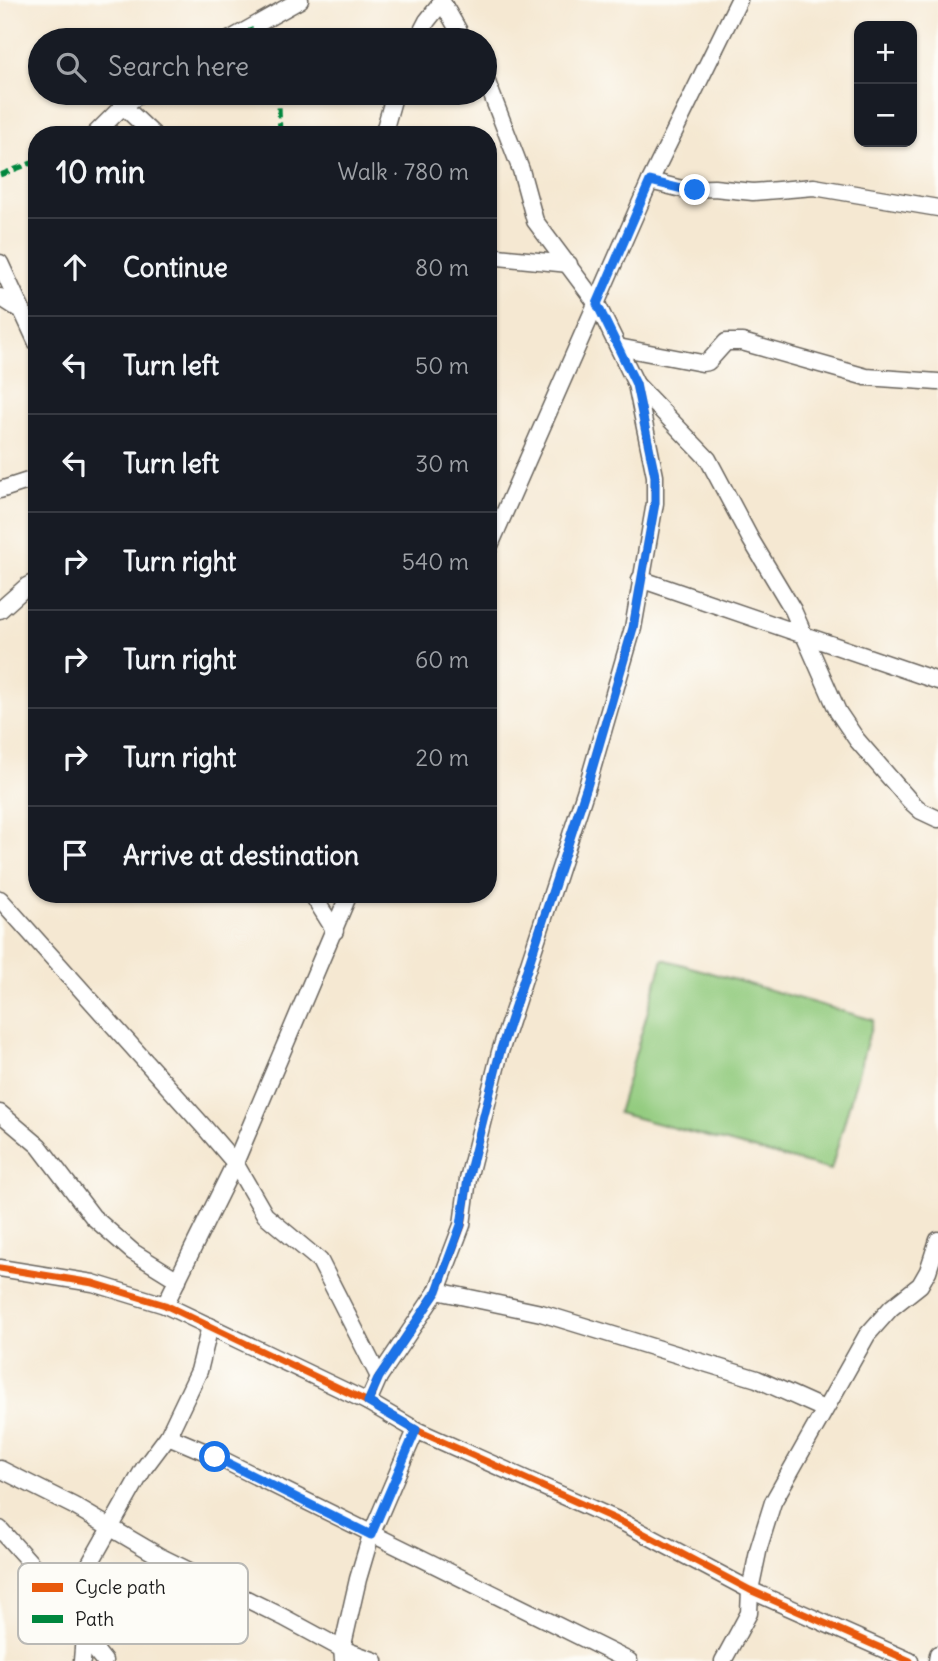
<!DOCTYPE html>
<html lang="en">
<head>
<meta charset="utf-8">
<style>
  :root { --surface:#171b24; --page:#20242c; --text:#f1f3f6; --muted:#9ea1a6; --line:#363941 }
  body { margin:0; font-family:Delius,sans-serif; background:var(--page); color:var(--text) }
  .controls { position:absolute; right:21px; top:21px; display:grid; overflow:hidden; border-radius:14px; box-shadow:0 2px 5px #0004 }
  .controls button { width:63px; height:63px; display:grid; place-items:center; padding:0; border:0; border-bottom:2px solid var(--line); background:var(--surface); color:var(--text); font:35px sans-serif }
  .stop { position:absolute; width:21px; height:21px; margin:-16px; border:5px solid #1a73e8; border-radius:50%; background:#fff }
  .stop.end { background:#1a73e8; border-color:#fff; box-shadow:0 2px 7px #0008 }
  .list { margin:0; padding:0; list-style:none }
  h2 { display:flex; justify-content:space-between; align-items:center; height:91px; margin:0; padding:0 28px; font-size:30px }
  h2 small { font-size:23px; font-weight:400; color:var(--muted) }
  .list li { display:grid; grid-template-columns:46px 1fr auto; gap:21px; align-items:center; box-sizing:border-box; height:98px; padding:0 28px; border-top:2px solid var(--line) }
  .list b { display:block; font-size:26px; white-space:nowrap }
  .list em { font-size:23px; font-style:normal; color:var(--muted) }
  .icon { flex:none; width:38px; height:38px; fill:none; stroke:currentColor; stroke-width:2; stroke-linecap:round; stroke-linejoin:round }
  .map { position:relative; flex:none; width:938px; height:1661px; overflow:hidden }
  .search { position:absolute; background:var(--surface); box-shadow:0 2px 5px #0004; left:28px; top:28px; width:469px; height:77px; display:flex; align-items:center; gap:18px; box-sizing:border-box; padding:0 24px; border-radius:38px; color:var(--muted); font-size:26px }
  .panel { position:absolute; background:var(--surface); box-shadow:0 2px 5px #0004; left:28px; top:126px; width:469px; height:777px; border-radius:28px }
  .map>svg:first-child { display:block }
  .green { fill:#92cb7e; stroke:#57744d; stroke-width:2 }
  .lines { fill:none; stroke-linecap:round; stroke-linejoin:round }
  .minor-casing { stroke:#68635c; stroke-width:19 }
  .minor { stroke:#fff; stroke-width:16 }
  .quiet { stroke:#00873e; stroke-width:5; stroke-dasharray:10 5; stroke-linecap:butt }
  .cycleway-casing { stroke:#fdfcf7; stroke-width:11 }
  .cycleway { stroke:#e8590c; stroke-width:7 }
  .route { stroke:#1a73e8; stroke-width:9 }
  .key { fill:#fdfcf7; stroke:#bab9b5; stroke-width:2 }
  .key-label { font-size:19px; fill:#1c1c1c }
</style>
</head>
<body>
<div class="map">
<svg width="938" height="1661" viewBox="0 0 938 1661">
  <rect width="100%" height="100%" fill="#fdfcf7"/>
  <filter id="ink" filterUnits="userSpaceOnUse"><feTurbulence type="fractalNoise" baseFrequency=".0143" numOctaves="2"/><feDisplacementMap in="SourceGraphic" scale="14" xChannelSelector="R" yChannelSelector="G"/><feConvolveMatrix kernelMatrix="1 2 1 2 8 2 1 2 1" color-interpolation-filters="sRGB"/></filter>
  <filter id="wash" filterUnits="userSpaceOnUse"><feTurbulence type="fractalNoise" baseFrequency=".00686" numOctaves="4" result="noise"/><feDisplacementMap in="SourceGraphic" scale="28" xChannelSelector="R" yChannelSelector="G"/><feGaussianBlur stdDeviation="1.57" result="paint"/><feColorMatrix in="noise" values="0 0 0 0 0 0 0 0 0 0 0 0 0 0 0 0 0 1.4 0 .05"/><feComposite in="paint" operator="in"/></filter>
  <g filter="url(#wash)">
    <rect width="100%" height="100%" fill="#f5e8d2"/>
    <polygon class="green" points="663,959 873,1020 831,1170 618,1113"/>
  </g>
  <g filter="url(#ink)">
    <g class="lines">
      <defs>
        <g id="minor">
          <polyline points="441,0 464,40"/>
          <polyline points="229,40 300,0"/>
          <polyline points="417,40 427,21 442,2"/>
          <polyline points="485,77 521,170 535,221 597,304 636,384 708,459 751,540 793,610 838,712 857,740 910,801 921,811 938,819"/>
          <polyline points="123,106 154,135"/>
          <polyline points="94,135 123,106 142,93"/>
          <polyline points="383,135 395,93"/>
          <polyline points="650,181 682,189 714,188 753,192 814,187 938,208"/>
          <polyline points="488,256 569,264"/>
          <polyline points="0,263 37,343"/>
          <polyline points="0,297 22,311"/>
          <polyline points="618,347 702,363 708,362 726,342 742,342 866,377 938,382"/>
          <polyline points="0,490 37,478"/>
          <polyline points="488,550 650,181 739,0"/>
          <polyline points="640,579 938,681"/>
          <polyline points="0,610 27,586 37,581"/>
          <polyline points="312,894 335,931"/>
          <polyline points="0,899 205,1128 235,1163 265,1215 320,1261 379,1377"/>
          <polyline points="0,1113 39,1146 93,1217 133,1252 178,1280"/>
          <polyline points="0,1268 93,1283 165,1305 368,1402 416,1430 624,1523 750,1590 910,1661"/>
          <polyline points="437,1291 541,1313 757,1379 824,1409"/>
          <polyline points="165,1305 235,1163 349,894"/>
          <polyline points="368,1402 379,1377 437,1291 462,1225 468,1179 500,1052 588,783 633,628 655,503 655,476 636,384"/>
          <polyline points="168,1436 215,1456 629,1661"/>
          <polyline points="0,1469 74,1506 159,1556 283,1617 342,1649 375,1661"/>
          <polyline points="0,1529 62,1598 84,1636 104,1661"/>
          <polyline points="62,1598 88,1567 144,1468 168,1436 199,1371 210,1326"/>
          <polyline points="343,1660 342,1649 358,1579 371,1535 416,1430"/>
          <polyline points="82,1661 84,1636"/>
          <polyline points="723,1661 749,1613 750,1590 759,1547 773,1502 867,1335 891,1308 920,1285 928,1271 938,1240"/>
          <polyline points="937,1661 938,1654"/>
        </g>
      </defs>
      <use href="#minor" class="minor-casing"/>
      <use href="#minor" class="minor"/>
      <g class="quiet">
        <polyline points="250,28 255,40"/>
        <polyline points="275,93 279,105 280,135"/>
        <polyline points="90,135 95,132"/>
        <polyline points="0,175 37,161"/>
      </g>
      <defs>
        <g id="cycleway">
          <polyline points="0,1268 93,1283 165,1305 368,1402 416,1430 624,1523 750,1590 910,1661"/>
          <polyline points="368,1402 379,1377 437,1291 462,1225 468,1179 500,1052 588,783 633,628 655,503 655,476 636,384"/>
        </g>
      </defs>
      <use href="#cycleway" class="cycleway-casing"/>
      <use href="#cycleway" class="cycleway"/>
    </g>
  </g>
  <g class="lines" filter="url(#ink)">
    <polyline class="route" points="215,1457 371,1535 416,1430 368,1402 379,1377 437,1291 461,1225 468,1179 500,1052 588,783 633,628 655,503 655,476 636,384 597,304 650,181 682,189 695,190"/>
  </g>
  <rect x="18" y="1563" width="230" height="81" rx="10" class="key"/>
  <rect x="32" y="1583" width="31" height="9" fill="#e8590c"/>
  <rect x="32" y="1615" width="31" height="8" fill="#00873e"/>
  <g class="key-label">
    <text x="75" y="1594">Cycle path</text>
    <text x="75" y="1626">Path</text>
  </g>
</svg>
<div class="controls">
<button>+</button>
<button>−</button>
</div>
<div class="stop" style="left:215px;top:1457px"></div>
<div class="stop end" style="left:695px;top:190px"></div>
<div class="search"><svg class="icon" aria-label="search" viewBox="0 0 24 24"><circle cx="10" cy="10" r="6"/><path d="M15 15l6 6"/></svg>Search here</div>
<section class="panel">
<h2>10 min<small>Walk · 780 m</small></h2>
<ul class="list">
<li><svg class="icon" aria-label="ahead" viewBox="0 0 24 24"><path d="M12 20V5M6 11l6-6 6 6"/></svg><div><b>Continue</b></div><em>80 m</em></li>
<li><svg class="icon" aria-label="left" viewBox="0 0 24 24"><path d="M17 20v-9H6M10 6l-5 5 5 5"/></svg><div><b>Turn left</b></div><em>50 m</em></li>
<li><svg class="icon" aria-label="left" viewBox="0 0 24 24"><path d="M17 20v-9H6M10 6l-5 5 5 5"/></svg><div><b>Turn left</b></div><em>30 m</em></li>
<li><svg class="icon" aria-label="right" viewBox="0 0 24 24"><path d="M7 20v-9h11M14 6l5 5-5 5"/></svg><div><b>Turn right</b></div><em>540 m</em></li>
<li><svg class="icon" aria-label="right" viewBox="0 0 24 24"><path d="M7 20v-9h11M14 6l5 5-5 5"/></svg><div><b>Turn right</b></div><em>60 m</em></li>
<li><svg class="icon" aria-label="right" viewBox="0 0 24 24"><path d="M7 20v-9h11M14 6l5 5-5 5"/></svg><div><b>Turn right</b></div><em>20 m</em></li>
<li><svg class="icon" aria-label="arrive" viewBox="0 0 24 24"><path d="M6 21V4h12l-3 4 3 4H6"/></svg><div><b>Arrive at destination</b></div></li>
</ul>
</section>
</div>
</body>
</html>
